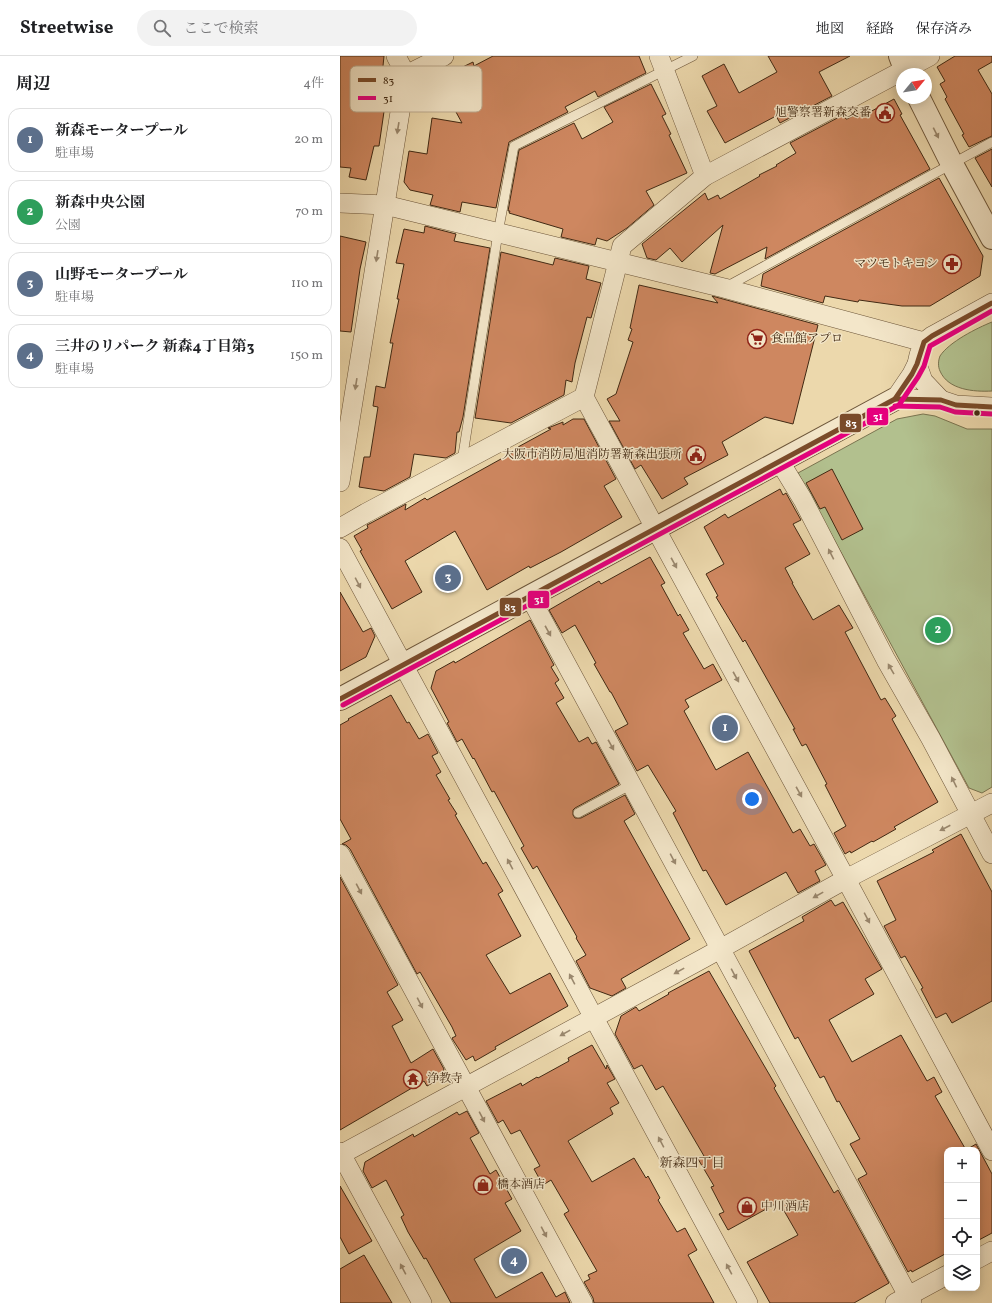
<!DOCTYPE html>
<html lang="ja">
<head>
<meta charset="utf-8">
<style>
  :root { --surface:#fff; --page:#f2f2f2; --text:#202124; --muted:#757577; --line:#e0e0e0; --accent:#0f766e }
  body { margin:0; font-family:Vollkorn,"Noto Serif JP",serif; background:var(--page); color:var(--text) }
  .controls { position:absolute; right:12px; bottom:12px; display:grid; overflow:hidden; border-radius:8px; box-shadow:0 2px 10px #0003 }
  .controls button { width:36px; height:36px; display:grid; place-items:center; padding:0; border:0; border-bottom:1px solid var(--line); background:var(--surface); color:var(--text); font:20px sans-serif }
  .compass { position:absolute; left:556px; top:12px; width:36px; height:36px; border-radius:50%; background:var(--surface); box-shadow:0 2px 10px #0003; rotate:60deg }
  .you { position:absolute; left:412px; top:743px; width:14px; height:14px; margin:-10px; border:3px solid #fff; border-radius:50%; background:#1a73e8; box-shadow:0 0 0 6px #1a73e833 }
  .badge { display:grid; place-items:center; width:26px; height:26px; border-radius:50%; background:var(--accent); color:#fff; font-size:13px; font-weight:700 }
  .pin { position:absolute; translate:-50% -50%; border:2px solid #fff; box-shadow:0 1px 4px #0006 }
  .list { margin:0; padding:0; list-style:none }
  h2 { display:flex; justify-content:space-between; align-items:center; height:52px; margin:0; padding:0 16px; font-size:17px }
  h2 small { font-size:13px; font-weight:400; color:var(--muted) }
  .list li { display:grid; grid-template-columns:26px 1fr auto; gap:12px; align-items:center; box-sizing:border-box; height:64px; margin:0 8px 8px; padding:0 8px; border:1px solid var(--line); border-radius:12px }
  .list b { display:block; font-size:15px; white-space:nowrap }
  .list p { margin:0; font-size:13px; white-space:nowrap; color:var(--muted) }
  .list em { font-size:13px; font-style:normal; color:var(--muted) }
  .icon { flex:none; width:22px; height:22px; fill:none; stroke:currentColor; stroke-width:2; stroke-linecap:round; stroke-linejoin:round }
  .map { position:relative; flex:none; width:652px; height:1247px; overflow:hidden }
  header { display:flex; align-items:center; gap:24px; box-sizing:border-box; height:56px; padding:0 20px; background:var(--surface); border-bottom:1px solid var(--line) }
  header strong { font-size:19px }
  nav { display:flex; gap:22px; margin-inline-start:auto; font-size:14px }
  .search { width:280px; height:36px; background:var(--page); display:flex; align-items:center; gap:10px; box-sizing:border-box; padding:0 14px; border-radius:22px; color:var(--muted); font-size:15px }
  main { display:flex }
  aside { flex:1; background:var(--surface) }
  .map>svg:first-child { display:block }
  .green { fill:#b2c08e; stroke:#7a7450 }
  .building { fill:#ce8760; stroke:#412913 }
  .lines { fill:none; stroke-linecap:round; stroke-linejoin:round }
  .service-casing { stroke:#6c5539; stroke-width:10 }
  .minor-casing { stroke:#6c5539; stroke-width:20 }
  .tertiary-casing { stroke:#6c5539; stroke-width:24 }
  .service { stroke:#f3e6c9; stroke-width:9 }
  .minor { stroke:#f3e6c9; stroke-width:19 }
  .tertiary { stroke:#f3e6c9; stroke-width:22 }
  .bus-1-casing { stroke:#f3e6c9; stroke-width:8 }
  .bus-2-casing { stroke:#f3e6c9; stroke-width:8 }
  .bus-1 { stroke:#7a4b2a; stroke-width:5 }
  .bus-2 { stroke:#e5007d; stroke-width:5 }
  .oneway { fill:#9a886e }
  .bus-dot { fill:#412913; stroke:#f3e6c9; stroke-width:1.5 }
  .labels { text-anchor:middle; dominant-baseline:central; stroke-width:3; stroke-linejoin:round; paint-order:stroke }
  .poi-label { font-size:12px; fill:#412913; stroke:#f3e6c9; text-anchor:start }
  .neighbourhood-label { font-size:13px; fill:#412913; stroke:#f3e6c9 }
  .key { fill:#f3e6c9; stroke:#bead92; stroke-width:1 }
  .key-label { font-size:11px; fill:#412913 }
  .line-badge { stroke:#f3e6c9; stroke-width:1.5 }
  .badge-label { font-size:11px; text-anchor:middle; font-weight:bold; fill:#fff }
</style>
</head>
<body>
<header>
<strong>Streetwise</strong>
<div class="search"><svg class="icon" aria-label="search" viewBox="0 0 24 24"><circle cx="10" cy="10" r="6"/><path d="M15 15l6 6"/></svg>ここで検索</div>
<nav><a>地図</a><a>経路</a><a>保存済み</a></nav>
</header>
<main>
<aside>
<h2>周辺<small>4件</small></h2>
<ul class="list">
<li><span class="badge" style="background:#5c6f8a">1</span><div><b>新森モータープール</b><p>駐車場</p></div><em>20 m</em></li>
<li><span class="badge" style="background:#2e9e5b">2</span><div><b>新森中央公園</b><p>公園</p></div><em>70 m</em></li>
<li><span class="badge" style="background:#5c6f8a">3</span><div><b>山野モータープール</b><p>駐車場</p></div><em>110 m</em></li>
<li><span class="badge" style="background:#5c6f8a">4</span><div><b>三井のリパーク 新森4丁目第3</b><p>駐車場</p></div><em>150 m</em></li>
</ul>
</aside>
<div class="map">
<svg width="652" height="1247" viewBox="0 0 652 1247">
  <rect width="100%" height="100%" fill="#ecd8ac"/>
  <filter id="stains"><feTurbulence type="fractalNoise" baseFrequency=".005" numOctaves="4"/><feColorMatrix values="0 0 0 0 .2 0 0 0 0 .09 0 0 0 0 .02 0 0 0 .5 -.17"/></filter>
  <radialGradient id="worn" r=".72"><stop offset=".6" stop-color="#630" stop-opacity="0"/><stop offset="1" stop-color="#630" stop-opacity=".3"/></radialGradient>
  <g class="green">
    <path d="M652,266V335C634,336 608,334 600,315C598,311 598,305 600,300C609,286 637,272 652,266Z"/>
    <polygon points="583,358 595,360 627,373 652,373 652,731 642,737 629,732 458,417 557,363"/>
  </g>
  <g class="building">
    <polygon points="0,0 44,0 42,20 49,21 39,90 34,90 26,124 9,121 11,112 0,111"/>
    <polygon points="153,0 299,0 306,17 258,41 255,35 225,51 228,56 169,86 156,152 122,146 120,156 90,149 93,139 70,134 64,126 69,95 87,98 92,62 122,67 98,23 133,6 134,10"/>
    <polygon points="428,0 510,0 479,16 492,40 440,67 436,60 385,87 367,55 377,50 362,20 384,8 399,37 437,16"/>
    <polygon points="615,0 652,0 652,6 638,14 652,38 652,80 629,91 622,79 624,78 605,43 607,41 600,28 605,25 597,11"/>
    <polygon points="311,28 326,58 322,60 331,78 329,79 347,117 306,135 314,149 287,172 267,185 257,182 255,189 221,181 223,173 169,157 170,155 168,155 179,94 234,67 242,83 273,66 264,51"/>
    <polygon points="554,43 562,58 560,59 590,113 425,203 427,191 375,218 370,217 383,169 342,206 330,192 316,204 307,202 302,188 365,137 368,144 378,139 380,143 420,120 419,119 437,110 436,109 456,97 450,87 503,59 506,63 507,63 526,53 528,57"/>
    <polygon points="652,93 652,131 635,102"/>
    <polygon points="599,122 643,200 640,220 590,250 562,250 519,244 518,246 485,240 483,247 421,230 423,218"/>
    <polygon points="85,170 116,178 114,185 150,192 123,361 119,376 117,376 115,397 106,402 74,398 70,421 44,435 19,431 24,401 30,401 38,351 33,350 36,330 45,332 53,287 50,287 59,243 57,243 64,208 56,207 64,173 84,177"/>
    <polygon points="0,180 26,186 20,213 11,276 0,275"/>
    <polygon points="161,196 213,209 215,202 249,210 246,223 261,227 251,262 247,261 235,307 232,326 226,324 224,339 171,367 135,362"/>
    <polygon points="299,229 378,247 372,240 478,269 453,368 425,361 382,386 388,399 344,422 348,428 322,443 301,409 295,413 269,365 280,365 267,343 276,338 293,286 288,284 292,273 290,272"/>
    <polygon points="233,363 244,363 276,423 264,430 282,461 221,496 190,512 189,510 147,534 115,475 65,505 82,536 52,553 20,495 22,494 14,480 28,472 27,469 31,467 66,448 65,454 85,442 87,444 179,393 178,391 211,373 208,372 223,366 223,369"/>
    <polygon points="492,413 523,473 502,484 485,451 480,453 466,427"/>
    <polygon points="440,433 443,439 446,437 461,464 453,468 470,498 445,512 453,527 452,527 473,564 499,549 513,572 505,576 541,644 545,642 556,660 552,663 598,746 554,771 556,773 533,786 532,785 511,797 510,795 505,798 494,777 506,770 485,729 487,728 466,688 462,690 453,673 455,673 405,584 403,586 376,541 378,540 366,518 384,508 364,471 385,458 388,462"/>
    <polygon points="310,501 325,527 321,529 338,560 340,558 349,574 343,577 364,613 373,608 382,624 345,644 349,651 344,655 376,714 408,696 453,777 460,773 470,790 474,788 486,809 475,815 480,825 458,837 446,816 386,849 366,814 363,815 333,757 336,755 308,709 297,715 275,675 288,668 271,636 270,636 254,608 256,607 235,569 222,577 209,554 259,525 261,528"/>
    <polygon points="0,536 23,576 31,572 35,580 26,601 0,615"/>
    <polygon points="190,564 214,609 211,611 219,624 215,627 224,642 216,647 239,686 248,681 252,688 256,686 279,728 235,752 233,754 233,759 235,762 241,762 285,739 295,758 284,765 350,883 281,923 286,932 272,940 250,932 236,905 246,899 236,882 237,881 197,810 193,813 181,792 184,790 154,735 152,736 134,702 133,703 122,683 117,686 107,667 109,666 91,632 96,615 114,605 115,607"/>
    <polygon points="51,639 67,667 69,666 79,683 88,678 98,697 92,700 101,716 96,719 110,743 108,744 117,758 115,759 143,808 146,806 163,835 158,838 181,880 146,899 170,938 210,917 228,950 155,991 156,993 135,1005 133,1000 126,1004 113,984 112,982 116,980 112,971 80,916 77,918 10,793 6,789 2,788 11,783 0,763 0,669 9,664 8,663"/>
    <polygon points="621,778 652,836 652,945 612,967 606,957 596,962 581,933 583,932 565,900 561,902 544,870 556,864 537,825 594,796 592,794"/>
    <polygon points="0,821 58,929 47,936 63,964 52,970 71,1007 93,993 104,1013 101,1022 87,1030 84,1025 0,1074"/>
    <polygon points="491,844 495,850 503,846 542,913 525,923 534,938 489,964 512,1006 561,979 587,1025 594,1021 602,1036 595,1040 626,1094 636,1088 652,1118 652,1177 637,1185 637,1094 607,1094 607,1199 606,1200 605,1198 572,1216 571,1214 568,1216 518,1123 527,1118 510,1088 520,1083 499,1045 497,1046 484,1020 480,1022 458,981 455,983 409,895 464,865 462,861"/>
    <polygon points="369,915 436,1030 434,1032 494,1137 498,1134 549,1227 514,1247 430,1247 407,1206 458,1179 439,1146 388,1174 379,1158 384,1156 371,1131 374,1130 358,1103 364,1100 323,1030 316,1034 302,1009 294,1013 275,978 281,960 296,951 299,955 329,938 328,937"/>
    <polygon points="252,989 266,1013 267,1009 275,1023 267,1027 279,1047 270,1052 273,1058 228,1085 252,1126 294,1102 306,1122 308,1120 320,1142 318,1144 337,1176 345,1172 357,1194 348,1199 374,1247 254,1247 253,1242 244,1226 250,1223 248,1219 257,1215 224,1158 229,1155 211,1124 203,1129 194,1113 200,1110 180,1074 171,1078 163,1064 158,1067 146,1045 181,1027 182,1030 197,1021 198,1022 229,1005 228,1002"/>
    <polygon points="127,1055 139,1077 130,1082 150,1118 156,1114 172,1143 165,1147 181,1175 134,1203 156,1242 202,1216 216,1241 225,1236 230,1247 111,1247 86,1202 84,1203 68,1176 61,1161 64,1159 46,1124 32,1132 23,1115 25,1106 73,1078 74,1081 117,1056 119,1059"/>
    <polygon points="0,1130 32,1185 9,1198 0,1181"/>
    <polygon points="24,1199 52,1247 0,1247 0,1213"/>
  </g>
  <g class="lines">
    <defs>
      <g id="service">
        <polyline points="386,231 652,86"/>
        <polyline points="122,405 158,177 174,90 353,0"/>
        <polyline points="238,757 292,728"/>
      </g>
      <g id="minor">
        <polyline points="319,0 365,120"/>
        <polyline points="590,0 365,120 282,190 244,341 501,814 652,1095"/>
        <polyline points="66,19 104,0"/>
        <polyline points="0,147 45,149 384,232 584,286"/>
        <polyline points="577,308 583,325 601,344"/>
        <polyline points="555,343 572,318 577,308 579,299 584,286 592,280 652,247"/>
        <polyline points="555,343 601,344 616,349 652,351"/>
        <polyline points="440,406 463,444 546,604 591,683 652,798"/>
        <polyline points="0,426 66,19 56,0"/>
        <polyline points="0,472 26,457 244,341"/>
        <polyline points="0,492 408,1247"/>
        <polyline points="190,541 572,1247"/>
        <polyline points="0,798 243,1247"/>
        <polyline points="0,1096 82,1247"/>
        <polyline points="0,1099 364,902 506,823 652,747"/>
        <polyline points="637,1203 652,1195"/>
        <polyline points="555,1247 607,1219"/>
      </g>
      <g id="tertiary">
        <polyline points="560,0 567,18"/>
        <polyline points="579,42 612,108 652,182"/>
        <polyline points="0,643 555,343"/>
      </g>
    </defs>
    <use href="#service" class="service-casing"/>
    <use href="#minor" class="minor-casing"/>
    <use href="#tertiary" class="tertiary-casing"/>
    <use href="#service" class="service"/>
    <use href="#minor" class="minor"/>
    <use href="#tertiary" class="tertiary"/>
    <defs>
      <g id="bus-1">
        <polyline points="555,343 601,344 616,349 652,351"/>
        <polyline points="0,643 555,343 572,318 577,308 584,286 592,280 652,247"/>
      </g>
      <g id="bus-2">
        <polyline points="555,350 600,351 615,356 652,358"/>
        <polyline points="3,649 559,349 578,321 584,310 590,290 652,255"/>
      </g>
    </defs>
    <use href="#bus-1" class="bus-1-casing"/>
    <use href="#bus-2" class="bus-2-casing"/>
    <use href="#bus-1" class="bus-1"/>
    <use href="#bus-2" class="bus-2"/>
  </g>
  <defs><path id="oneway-solid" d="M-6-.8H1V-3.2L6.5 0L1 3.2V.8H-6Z"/></defs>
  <g class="oneway">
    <use href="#oneway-solid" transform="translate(58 72) rotate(99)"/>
    <use href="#oneway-solid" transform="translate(596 77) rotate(63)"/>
    <use href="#oneway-solid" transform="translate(37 200) rotate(99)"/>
    <use href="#oneway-solid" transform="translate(16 328) rotate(99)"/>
    <use href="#oneway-solid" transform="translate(491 498) rotate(-117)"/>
    <use href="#oneway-solid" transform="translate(334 507) rotate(61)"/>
    <use href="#oneway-solid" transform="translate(18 527) rotate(62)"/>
    <use href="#oneway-solid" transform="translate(208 575) rotate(61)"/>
    <use href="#oneway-solid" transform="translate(551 613) rotate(-120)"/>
    <use href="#oneway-solid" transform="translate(396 621) rotate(61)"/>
    <use href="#oneway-solid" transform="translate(271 689) rotate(61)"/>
    <use href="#oneway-solid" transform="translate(614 726) rotate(-116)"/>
    <use href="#oneway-solid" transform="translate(459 736) rotate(61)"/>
    <use href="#oneway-solid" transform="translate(605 772) rotate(153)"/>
    <use href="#oneway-solid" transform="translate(333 803) rotate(62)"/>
    <use href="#oneway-solid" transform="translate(170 808) rotate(-118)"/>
    <use href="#oneway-solid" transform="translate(19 833) rotate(62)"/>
    <use href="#oneway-solid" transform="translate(478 839) rotate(151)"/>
    <use href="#oneway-solid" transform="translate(527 862) rotate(62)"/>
    <use href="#oneway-solid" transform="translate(339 915) rotate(151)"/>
    <use href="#oneway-solid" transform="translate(394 918) rotate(62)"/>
    <use href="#oneway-solid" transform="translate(232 923) rotate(-118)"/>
    <use href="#oneway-solid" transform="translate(80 947) rotate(62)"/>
    <use href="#oneway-solid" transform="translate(225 977) rotate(151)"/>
    <use href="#oneway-solid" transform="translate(142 1061) rotate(62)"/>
    <use href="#oneway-solid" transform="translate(321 1086) rotate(-118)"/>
    <use href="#oneway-solid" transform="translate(204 1176) rotate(62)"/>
    <use href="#oneway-solid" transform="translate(63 1213) rotate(-118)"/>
    <use href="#oneway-solid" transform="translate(389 1213) rotate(-118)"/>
  </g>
  <defs>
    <symbol id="civic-ring" viewBox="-11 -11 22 22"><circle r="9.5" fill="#f3e6c9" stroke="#8f2418" stroke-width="1.5"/><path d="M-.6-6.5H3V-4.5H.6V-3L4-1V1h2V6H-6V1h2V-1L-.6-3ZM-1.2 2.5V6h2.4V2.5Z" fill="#8f2418"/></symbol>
    <symbol id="pharmacy-ring" viewBox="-11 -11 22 22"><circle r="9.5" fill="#f3e6c9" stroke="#8f2418" stroke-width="1.5"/><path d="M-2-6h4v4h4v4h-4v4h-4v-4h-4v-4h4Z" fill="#8f2418"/></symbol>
    <symbol id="supermarket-ring" viewBox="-11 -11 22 22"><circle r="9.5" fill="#f3e6c9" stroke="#8f2418" stroke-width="1.5"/><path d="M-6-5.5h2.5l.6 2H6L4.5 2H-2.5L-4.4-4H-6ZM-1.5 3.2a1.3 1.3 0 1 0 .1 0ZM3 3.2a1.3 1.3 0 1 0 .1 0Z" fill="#8f2418"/></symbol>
    <symbol id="temple-ring" viewBox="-11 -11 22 22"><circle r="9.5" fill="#f3e6c9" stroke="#8f2418" stroke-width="1.5"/><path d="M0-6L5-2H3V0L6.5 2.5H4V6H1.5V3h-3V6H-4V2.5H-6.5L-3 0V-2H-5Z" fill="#8f2418"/></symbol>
    <symbol id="shop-ring" viewBox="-11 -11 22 22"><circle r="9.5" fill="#f3e6c9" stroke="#8f2418" stroke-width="1.5"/><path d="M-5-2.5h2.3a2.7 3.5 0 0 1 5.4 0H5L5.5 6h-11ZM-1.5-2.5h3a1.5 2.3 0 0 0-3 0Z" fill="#8f2418"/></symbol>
  </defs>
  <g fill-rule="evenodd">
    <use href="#civic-ring" x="534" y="46" width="22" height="22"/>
    <use href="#pharmacy-ring" x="601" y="197" width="22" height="22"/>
    <use href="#supermarket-ring" x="406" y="272" width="22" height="22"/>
    <use href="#civic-ring" x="345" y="388" width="22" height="22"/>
    <use href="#temple-ring" x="62" y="1012" width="22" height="22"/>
    <use href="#shop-ring" x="132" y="1118" width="22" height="22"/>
    <use href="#shop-ring" x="396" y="1140" width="22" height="22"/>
  </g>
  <circle class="bus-dot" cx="637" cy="357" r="3.5"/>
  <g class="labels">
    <g class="poi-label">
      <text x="531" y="57" text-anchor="end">旭警察署新森交番</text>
      <text x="598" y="208" text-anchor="end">マツモトキヨシ</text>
      <text x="431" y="283">食品館アプロ</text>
      <text x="342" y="399" text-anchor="end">大阪市消防局旭消防署新森出張所</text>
      <text x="87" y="1023">浄教寺</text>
      <text x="157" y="1129">橋本酒店</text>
      <text x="421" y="1151">中川酒店</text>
    </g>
    <g class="neighbourhood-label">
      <text x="352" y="1108">新森四丁目</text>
    </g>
  </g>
  <rect x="10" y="10" width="132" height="46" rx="6" class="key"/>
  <rect x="18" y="22" width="18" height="4" fill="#7a4b2a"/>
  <rect x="18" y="40" width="18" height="4" fill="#e5007d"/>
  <g class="key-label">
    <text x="43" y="28">83</text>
    <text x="43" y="46">31</text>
  </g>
  <g class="line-badge">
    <rect x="526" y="351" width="23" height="19" rx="4" fill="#e5007d"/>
    <rect x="499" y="357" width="23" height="20" rx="4" fill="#7a4b2a"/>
    <rect x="187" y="534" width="23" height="19" rx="4" fill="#e5007d"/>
    <rect x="159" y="541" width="23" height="20" rx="4" fill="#7a4b2a"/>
  </g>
  <g class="badge-label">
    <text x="538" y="364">31</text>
    <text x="511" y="371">83</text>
    <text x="199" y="547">31</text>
    <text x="170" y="555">83</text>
  </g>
  <rect width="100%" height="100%" filter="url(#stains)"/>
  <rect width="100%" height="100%" fill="url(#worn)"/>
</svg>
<div class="controls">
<button>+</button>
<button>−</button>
<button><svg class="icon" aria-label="locate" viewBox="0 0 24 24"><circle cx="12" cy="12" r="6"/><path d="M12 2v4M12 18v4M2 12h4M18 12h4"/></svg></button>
<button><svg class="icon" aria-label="layers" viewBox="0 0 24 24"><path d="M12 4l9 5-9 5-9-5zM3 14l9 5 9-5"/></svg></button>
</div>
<svg class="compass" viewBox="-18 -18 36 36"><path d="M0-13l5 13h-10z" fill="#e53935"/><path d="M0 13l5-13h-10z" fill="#757577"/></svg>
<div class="you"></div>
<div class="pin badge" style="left:385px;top:672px;background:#5c6f8a">1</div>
<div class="pin badge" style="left:598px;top:574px;background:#2e9e5b">2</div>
<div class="pin badge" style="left:108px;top:522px;background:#5c6f8a">3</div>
<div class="pin badge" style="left:174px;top:1205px;background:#5c6f8a">4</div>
</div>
</main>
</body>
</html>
